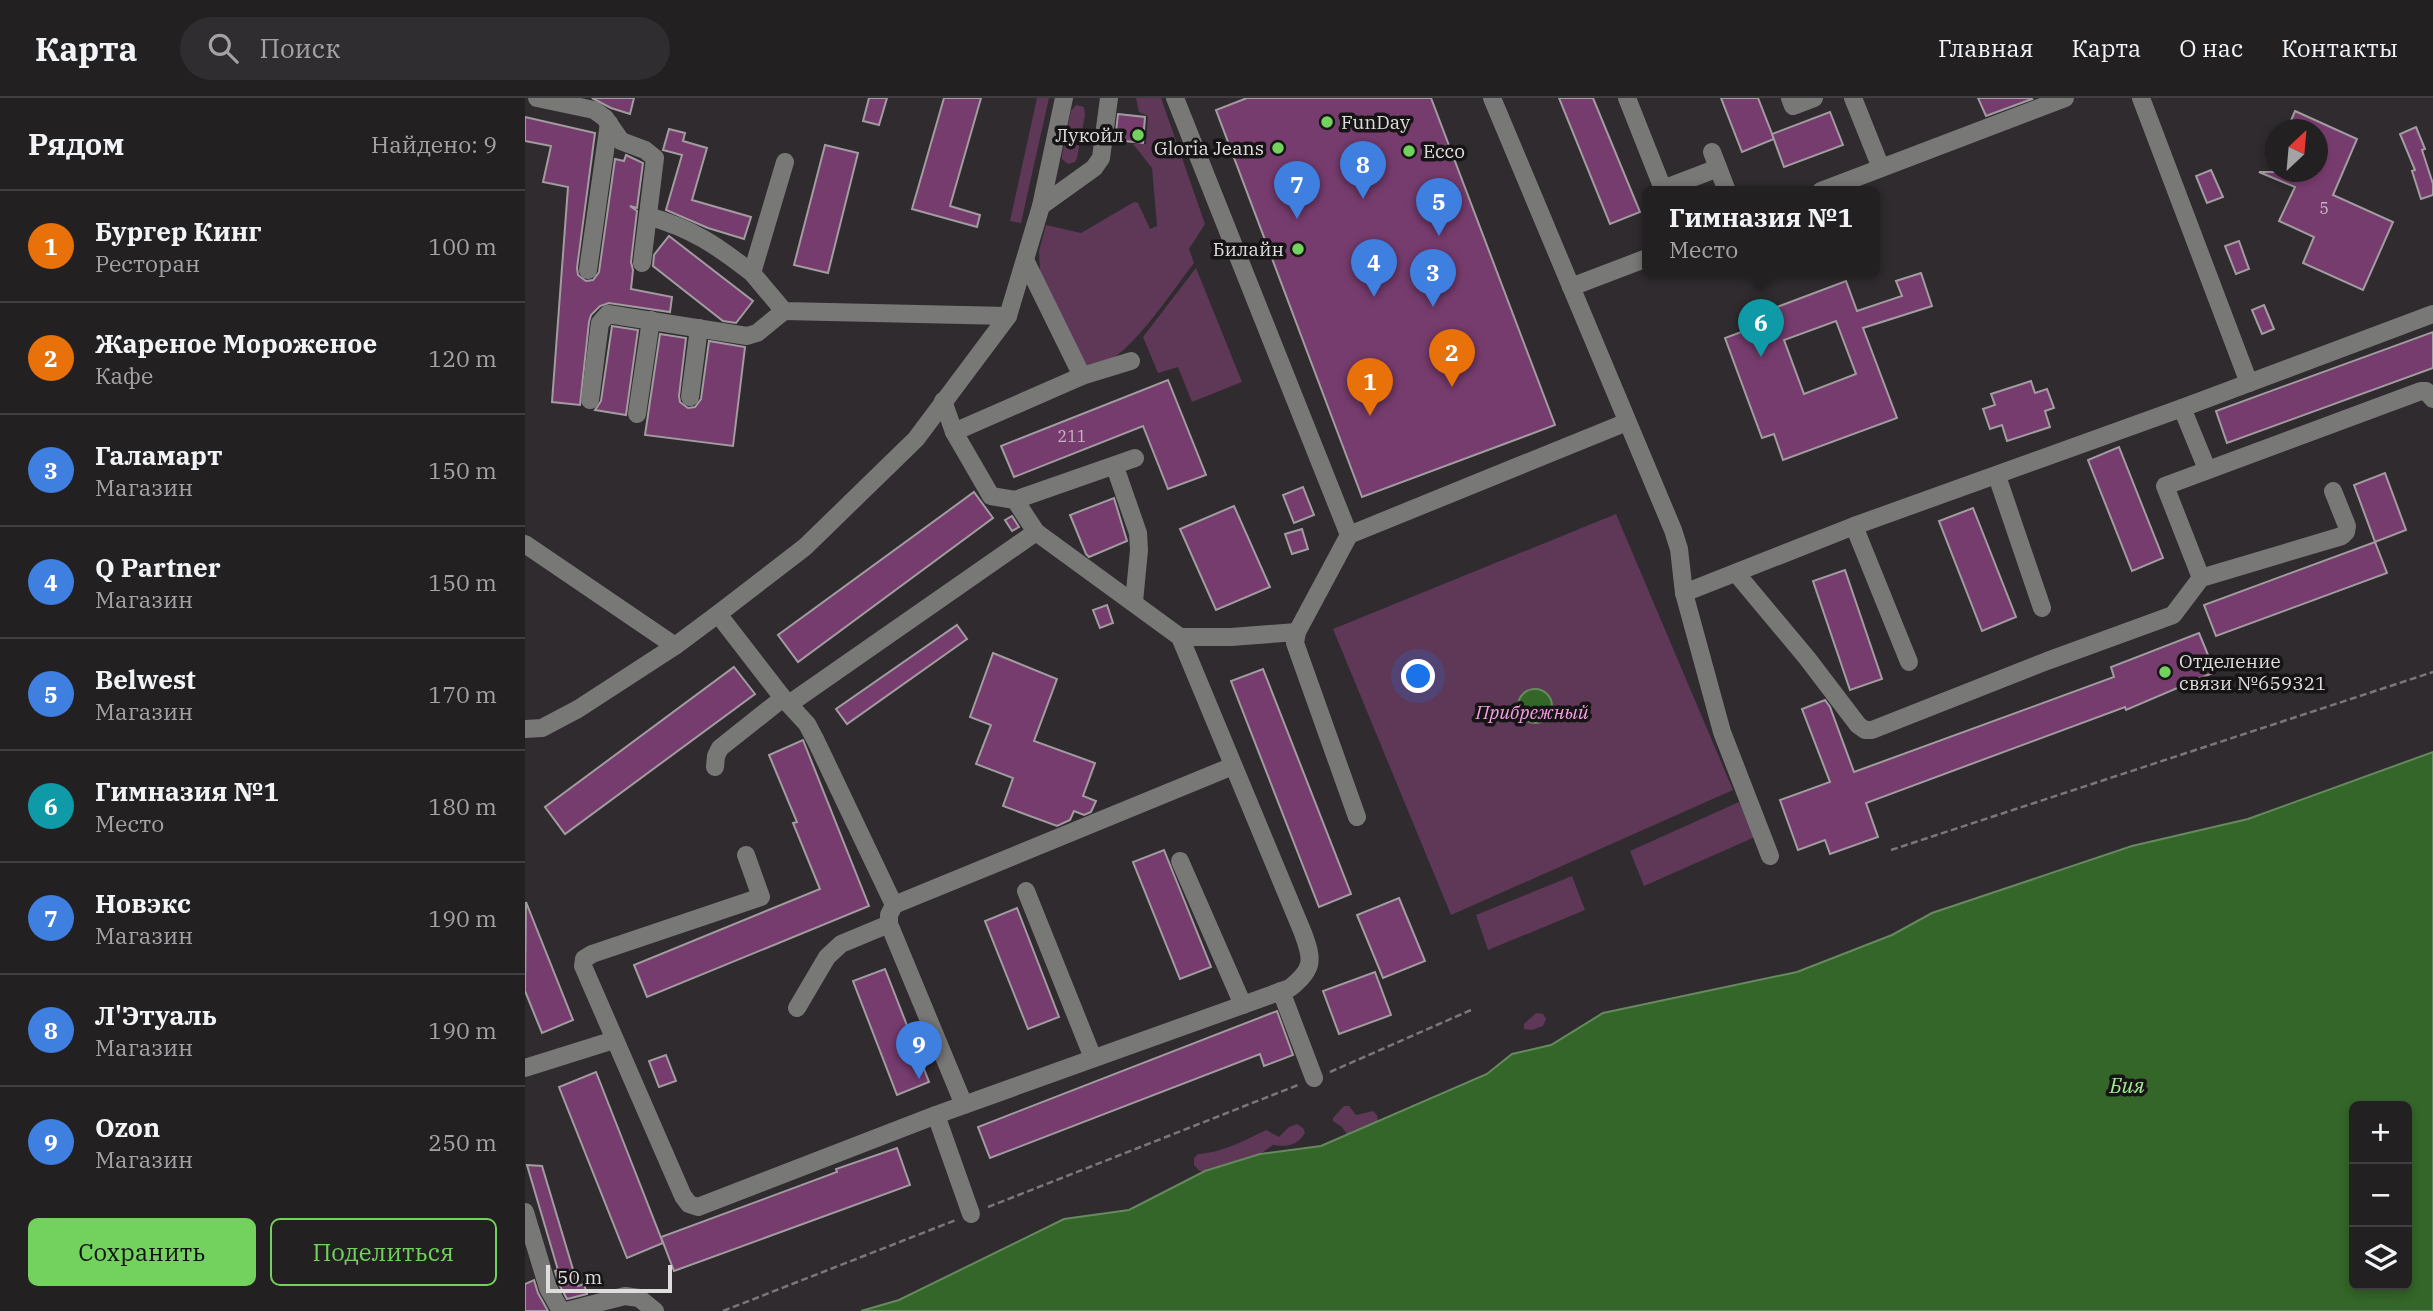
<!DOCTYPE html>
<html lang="ru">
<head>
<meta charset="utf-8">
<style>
  :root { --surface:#232022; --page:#2f2d2f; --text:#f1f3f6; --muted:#a3a3a5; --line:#403e40; --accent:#72d25d }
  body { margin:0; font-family:"IBM Plex Serif",serif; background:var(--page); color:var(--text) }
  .controls { position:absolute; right:21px; bottom:21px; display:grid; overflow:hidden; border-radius:10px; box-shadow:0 4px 10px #0003 }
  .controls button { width:63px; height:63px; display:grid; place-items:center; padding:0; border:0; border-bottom:2px solid var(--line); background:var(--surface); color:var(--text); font:35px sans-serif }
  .compass { position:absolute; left:1740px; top:21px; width:63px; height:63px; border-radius:50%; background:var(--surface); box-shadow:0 4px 10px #0003; rotate:26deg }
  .scale { position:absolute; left:21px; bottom:18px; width:126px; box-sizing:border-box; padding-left:7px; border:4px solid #dfdcde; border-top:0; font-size:19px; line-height:24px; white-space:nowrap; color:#dfdcde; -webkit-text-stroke:5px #161415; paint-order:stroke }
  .you { position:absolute; left:894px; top:579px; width:24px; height:24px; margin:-18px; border:5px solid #fff; border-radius:50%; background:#1a73e8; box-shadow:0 0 0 10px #1a73e833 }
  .badge { display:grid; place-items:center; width:46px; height:46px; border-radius:50%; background:var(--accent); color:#fff; font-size:23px; font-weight:700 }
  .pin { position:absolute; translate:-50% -58px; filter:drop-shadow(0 2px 4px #0008) }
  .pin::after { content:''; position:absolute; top:37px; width:24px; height:21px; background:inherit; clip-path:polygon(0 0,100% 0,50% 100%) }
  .popup { position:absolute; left:1117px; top:88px; width:238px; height:91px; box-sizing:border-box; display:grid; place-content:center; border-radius:10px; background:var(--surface); filter:drop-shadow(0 2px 5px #0005); font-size:23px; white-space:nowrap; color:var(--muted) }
  .popup b { font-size:26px; color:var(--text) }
  .popup::after { content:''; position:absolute; left:50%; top:100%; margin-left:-14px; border:14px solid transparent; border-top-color:var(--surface) }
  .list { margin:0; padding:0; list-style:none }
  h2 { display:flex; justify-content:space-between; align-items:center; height:91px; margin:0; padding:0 28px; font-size:30px }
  h2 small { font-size:23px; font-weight:400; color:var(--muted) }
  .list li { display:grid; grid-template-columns:46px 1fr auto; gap:21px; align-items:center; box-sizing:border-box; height:112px; padding:0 28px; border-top:2px solid var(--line) }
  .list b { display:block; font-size:26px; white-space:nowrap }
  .list p { margin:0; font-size:23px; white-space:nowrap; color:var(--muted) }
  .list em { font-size:23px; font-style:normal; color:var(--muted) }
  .actions { display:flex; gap:14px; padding:21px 28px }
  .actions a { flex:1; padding:16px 0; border:2px solid var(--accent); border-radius:10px; text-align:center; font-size:24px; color:var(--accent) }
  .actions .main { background:var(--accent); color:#111 }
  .icon { flex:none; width:38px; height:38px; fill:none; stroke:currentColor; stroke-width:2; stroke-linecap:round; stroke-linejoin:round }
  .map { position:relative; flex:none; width:1908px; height:1213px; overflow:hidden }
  header { display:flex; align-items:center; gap:42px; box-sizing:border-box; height:98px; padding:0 35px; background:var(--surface); border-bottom:2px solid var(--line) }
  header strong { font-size:33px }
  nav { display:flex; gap:38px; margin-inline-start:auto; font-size:24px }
  .search { width:490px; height:63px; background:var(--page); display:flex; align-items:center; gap:18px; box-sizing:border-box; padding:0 24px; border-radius:38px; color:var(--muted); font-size:26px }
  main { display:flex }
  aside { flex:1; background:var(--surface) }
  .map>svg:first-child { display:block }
  .green { fill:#5f3858 }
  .water { fill:#346529; stroke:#67895f; stroke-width:2; fill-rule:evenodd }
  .building { fill:#773c6e; stroke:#a19ca0; stroke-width:2; fill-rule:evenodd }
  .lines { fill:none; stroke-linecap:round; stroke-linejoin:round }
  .path { stroke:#7a7779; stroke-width:2.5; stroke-dasharray:7 3.5; stroke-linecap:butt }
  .minor { stroke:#787977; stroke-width:18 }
  .poi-dot { fill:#72d25d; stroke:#161415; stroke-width:2.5 }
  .labels { text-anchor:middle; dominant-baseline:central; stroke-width:7; stroke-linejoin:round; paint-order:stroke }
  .number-label { font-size:16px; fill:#c5b4c2 }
  .poi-label { font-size:19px; fill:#dfdcde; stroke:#161415; text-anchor:start }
  .park-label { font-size:19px; font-style:italic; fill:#f69fe6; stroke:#161415 }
  .water-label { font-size:21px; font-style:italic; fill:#a3ea94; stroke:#161415 }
</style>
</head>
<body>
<header>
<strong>Карта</strong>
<div class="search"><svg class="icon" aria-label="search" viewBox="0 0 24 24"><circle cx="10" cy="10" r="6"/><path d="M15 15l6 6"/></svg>Поиск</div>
<nav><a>Главная</a><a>Карта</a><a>О нас</a><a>Контакты</a></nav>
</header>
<main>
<aside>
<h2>Рядом<small>Найдено: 9</small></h2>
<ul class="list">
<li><span class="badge" style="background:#e8710a">1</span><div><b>Бургер Кинг</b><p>Ресторан</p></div><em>100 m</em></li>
<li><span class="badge" style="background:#e8710a">2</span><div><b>Жареное Мороженое</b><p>Кафе</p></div><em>120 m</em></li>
<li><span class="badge" style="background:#3f7fe0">3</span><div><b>Галамарт</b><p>Магазин</p></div><em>150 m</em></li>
<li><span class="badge" style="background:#3f7fe0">4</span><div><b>Q Partner</b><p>Магазин</p></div><em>150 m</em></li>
<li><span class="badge" style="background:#3f7fe0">5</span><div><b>Belwest</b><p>Магазин</p></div><em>170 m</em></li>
<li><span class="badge" style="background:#0f9aa8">6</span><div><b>Гимназия №1</b><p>Место</p></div><em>180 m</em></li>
<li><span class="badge" style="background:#3f7fe0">7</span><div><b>Новэкс</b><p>Магазин</p></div><em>190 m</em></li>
<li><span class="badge" style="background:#3f7fe0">8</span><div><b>Л'Этуаль</b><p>Магазин</p></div><em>190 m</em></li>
<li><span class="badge" style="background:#3f7fe0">9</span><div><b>Ozon</b><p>Магазин</p></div><em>250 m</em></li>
</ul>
<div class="actions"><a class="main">Сохранить</a><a>Поделиться</a></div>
</aside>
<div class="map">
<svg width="1908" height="1213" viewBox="0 0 1908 1213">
  <rect width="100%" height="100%" fill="#2f2b2e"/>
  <g class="green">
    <polygon points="512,0 524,0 496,125 485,123"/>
    <path d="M611,0H636L680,126L664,151L669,165C649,190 602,264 571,268C564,269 560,266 555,264L515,174L514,153L521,127L556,135L609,104L613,105L625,131L632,128L627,70L608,46H621L623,18L614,14Z"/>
    <polygon points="551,7 559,9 560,17 552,60 550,64 543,66 537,61 537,57 546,13"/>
    <polygon points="671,170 717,284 667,304 653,269 633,275 618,239"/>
    <polygon points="1091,416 1208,692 926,817 808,531"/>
    <polygon points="1214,704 1230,739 1119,788 1105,753"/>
    <polygon points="1047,778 1060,812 963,852 951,817"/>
    <polygon points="1011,915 1018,916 1021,921 1018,928 1007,932 999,931 999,926"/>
    <polygon points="819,1008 824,1008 831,1017 848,1013 852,1017 853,1023 822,1036 817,1029 808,1023 808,1020"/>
    <path d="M772,1026L778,1030L780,1035C772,1048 762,1049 748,1047L735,1056L680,1073H675L669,1067V1060L673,1056C696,1055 721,1042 741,1032L754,1039L764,1029Z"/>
  </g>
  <g class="water">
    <circle cx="1010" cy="608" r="17"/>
    <path d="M1908,654V1213H336L374,1202L539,1121L604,1112L680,1073L735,1056L796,1048L962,976L987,956L1026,947L1078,915L1272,874L1367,837L1407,815L1607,748L1723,721ZM1829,1008H1882V1187H1829Z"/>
  </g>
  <g class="building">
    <polygon points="67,0 109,0 105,16 86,10"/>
    <polygon points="344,0 362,0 354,27 338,23"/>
    <polygon points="419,0 456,0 425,108 455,117 452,129 387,111"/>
    <polygon points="722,0 906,0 1030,327 837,399 691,12"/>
    <polygon points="1034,0 1068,0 1115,114 1085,126"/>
    <polygon points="1196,0 1233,0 1249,41 1217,54"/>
    <polygon points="1453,0 1506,0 1507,1 1461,18"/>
    <polygon points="1770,13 1832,41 1808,97 1868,124 1838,192 1778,165 1789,139 1754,123 1770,89 1734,74 1793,74 1793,32 1762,32"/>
    <polygon points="1305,14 1318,47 1259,69 1247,36"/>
    <polygon points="593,16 620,19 618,45 590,42"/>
    <polygon points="0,19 70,35 52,170 53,177 61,183 68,182 74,174 90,61 99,63 101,57 118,65 112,110 105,108 112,113 106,164 108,172 106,191 147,199 145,214 84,205 75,208 66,217 64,224 55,307 27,304 43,89 18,84 26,48 0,43"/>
    <polygon points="1891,29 1900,51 1897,52 1908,86 1908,97 1896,101 1887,73 1890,72 1875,36"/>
    <polygon points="144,31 160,35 158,43 182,50 167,102 226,119 219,141 183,130 141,112 157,57 138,52"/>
    <polygon points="300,47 333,55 303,175 269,167"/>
    <polygon points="1686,72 1698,99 1682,105 1671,78"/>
    <polygon points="144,138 228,203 211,225 198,223 128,168 129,157"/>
    <polygon points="1714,143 1724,171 1711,176 1700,148"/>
    <path d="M1396,175L1407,208L1338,230L1372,320L1258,362L1249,336L1237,340L1200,240L1227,230L1223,220L1321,183L1332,213L1377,198L1371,183ZM1311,223L1331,276L1279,296L1259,242Z"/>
    <polygon points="1739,207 1749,231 1737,236 1727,212"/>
    <polygon points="87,228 113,232 101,317 70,312 76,303"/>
    <polygon points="1908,234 1908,270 1702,345 1691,313"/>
    <polygon points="135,236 161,240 154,298 155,304 163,310 170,309 176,301 184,243 220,249 208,348 120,337"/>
    <polygon points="643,282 681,377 643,391 618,328 489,379 476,348"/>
    <polygon points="1506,283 1510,295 1522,291 1529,310 1520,313 1525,329 1482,343 1477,327 1465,331 1458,311 1470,307 1466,296"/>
    <polygon points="1594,349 1638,460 1607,473 1563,362"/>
    <polygon points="1860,375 1881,432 1850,444 1829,387"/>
    <polygon points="778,389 789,417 769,425 758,397"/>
    <polygon points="449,394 468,420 273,564 253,537"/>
    <polygon points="589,400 602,443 564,459 561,456 545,417"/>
    <polygon points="709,408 745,489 691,512 655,431"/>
    <polygon points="1448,410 1491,519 1457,533 1414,423"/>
    <polygon points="487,418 494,429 487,433 480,422"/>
    <polygon points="777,431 783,451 767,456 760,436"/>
    <polygon points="1850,444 1862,475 1691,538 1679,507"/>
    <polygon points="1320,472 1357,581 1325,592 1288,483"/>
    <polygon points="582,507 588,525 575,530 568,512"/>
    <polygon points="432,527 442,541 322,626 311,611"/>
    <polygon points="1674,535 1690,574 1601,612 1600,609 1341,705 1353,739 1305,756 1300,742 1273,752 1255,702 1305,684 1277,611 1300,602 1305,609 1329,674 1589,579 1586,569"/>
    <polygon points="468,555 532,581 509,643 570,665 558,698 571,703 566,714 559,717 549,713 545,722 532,728 478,708 488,680 451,666 466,627 445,619"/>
    <polygon points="209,569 230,596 40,736 20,709"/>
    <polygon points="738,571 826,796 794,809 706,583"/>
    <polygon points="278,642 344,808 122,899 109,867 295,791 268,725 272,724 244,657"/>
    <polygon points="639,752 686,869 655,881 608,764"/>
    <polygon points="874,800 900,863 858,880 832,817"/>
    <polygon points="1,804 48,922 17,935 0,893"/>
    <polygon points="492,810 534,919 503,931 460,823"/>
    <polygon points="360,871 404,984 372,997 328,883"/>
    <polygon points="850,874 866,917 814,936 798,893"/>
    <polygon points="752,913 768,957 739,968 735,956 465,1060 453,1029"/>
    <polygon points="141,957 151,983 134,989 124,963"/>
    <polygon points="71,974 138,1145 102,1160 34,989"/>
    <polygon points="372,1050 385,1087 149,1173 136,1139 312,1074 311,1071"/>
    <polygon points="2,1067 17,1068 53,1188 59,1186 62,1196 42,1201 34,1186 30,1173 33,1172"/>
    <polygon points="9,1182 13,1195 23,1213 0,1213 0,1186"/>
  </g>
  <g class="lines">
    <g class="path">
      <polyline points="1366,752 1908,574"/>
      <polyline points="805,974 946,912"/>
      <polyline points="463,1109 773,987"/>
      <polyline points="198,1213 431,1122"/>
    </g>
    <g class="minor">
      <polyline points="12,0 69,12 80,20 96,43 120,52 130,60 117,165"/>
      <polyline points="650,0 824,437 1102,324"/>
      <polyline points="967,0 1148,432 1154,451 1159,495 1197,634 1245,758"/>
      <polyline points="1102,0 1138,91 1193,70"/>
      <polyline points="1265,0 1268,8 1289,0"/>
      <polyline points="1328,0 1356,70"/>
      <polyline points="1616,0 1724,285"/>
      <polyline points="1187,54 1202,93"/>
      <polyline points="260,64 227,175 259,213 483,218"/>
      <polyline points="1296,93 1540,0"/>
      <polyline points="516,108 569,70 576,60 584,0"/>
      <path d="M123,118C168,131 191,147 227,175"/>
      <polyline points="501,164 557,278 606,263"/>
      <polyline points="63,172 84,25"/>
      <polyline points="1046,189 1122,160"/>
      <polyline points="165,299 174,230"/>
      <polyline points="65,302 75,225 83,216 222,238 232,235 259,213"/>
      <polyline points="1657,310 1682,371"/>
      <polyline points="112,316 126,222"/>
      <polyline points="429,334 557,278"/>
      <polyline points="590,369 613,435 614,452 609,504"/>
      <polyline points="1472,378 1517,510"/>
      <polyline points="490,402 610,360"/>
      <polyline points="1329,428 1384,564"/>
      <polyline points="824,437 772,534 770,545 832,719"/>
      <polyline points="0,446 150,548"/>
      <polyline points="1211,475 1282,560 1333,627 1340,632 1347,632 1522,563 1648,517 1676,480 1817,438 1821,434 1822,428 1808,393"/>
      <polyline points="1676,480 1640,388 1896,293 1901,293 1908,301"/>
      <polyline points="1159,495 1329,428 1657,310 1908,216"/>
      <polyline points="193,516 258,600 282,626 291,643 369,807 364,817 364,826 439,1007"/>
      <polyline points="655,539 706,539 772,534"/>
      <polyline points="264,606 511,434"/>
      <polyline points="0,631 17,630 53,611 150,548 193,516 280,449 391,341 483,218 516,108 539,0"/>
      <polyline points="190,669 191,658 195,650 258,600"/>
      <path d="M221,757L236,799L67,856L59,861L58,868L158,1098L164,1106L173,1109L411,1017L765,890C789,871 788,862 778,835L655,539L511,434L490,402L466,398L429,334L418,303"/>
      <polyline points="655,763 718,907"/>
      <polyline points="501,793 568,960"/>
      <polyline points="369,807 708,668"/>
      <polyline points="756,893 789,980"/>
      <polyline points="272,910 302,859 316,846 364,826"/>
      <polyline points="0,970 89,942"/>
      <polyline points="411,1017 446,1116"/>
      <polyline points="0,1114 23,1190 36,1213"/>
      <polyline points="41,1213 100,1198 114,1200 130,1213"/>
    </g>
  </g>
  <g class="poi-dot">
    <circle cx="802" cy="24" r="7"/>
    <circle cx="613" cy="37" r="7"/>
    <circle cx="753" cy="50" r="7"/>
    <circle cx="884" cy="53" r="7"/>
    <circle cx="773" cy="151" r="7"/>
    <circle cx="1640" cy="574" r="7"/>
  </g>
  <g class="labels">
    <g class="number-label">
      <text x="1799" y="110">5</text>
      <text x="547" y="338">211</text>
    </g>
    <g class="poi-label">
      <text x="816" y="24">FunDay</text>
      <text x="599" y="37" text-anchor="end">Лукойл</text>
      <text x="739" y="50" text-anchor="end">Gloria Jeans</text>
      <text x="898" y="53">Ecco</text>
      <text x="759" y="151" text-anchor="end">Билайн</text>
      <text x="1654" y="563">Отделение<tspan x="1654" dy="22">связи №659321</tspan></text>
    </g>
    <g class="park-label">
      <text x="1007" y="614">Прибрежный</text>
    </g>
    <g class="water-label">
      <text x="1602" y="987">Бия</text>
    </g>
  </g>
</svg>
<div class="controls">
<button>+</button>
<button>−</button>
<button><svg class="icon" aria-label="layers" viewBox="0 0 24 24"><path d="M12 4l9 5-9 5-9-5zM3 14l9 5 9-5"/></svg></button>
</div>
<svg class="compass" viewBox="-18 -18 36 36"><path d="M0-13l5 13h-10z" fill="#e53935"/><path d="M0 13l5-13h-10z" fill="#a3a3a5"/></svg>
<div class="scale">50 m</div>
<div class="you"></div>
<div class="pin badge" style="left:845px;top:318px;background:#e8710a">1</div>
<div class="pin badge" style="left:927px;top:289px;background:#e8710a">2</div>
<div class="pin badge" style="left:908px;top:209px;background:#3f7fe0">3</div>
<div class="pin badge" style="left:849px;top:199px;background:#3f7fe0">4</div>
<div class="pin badge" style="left:914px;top:138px;background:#3f7fe0">5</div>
<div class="pin badge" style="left:1236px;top:259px;background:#0f9aa8">6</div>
<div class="popup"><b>Гимназия №1</b>Место</div>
<div class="pin badge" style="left:772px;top:121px;background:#3f7fe0">7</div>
<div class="pin badge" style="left:838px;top:101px;background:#3f7fe0">8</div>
<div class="pin badge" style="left:394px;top:981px;background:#3f7fe0">9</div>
</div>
</main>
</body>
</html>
